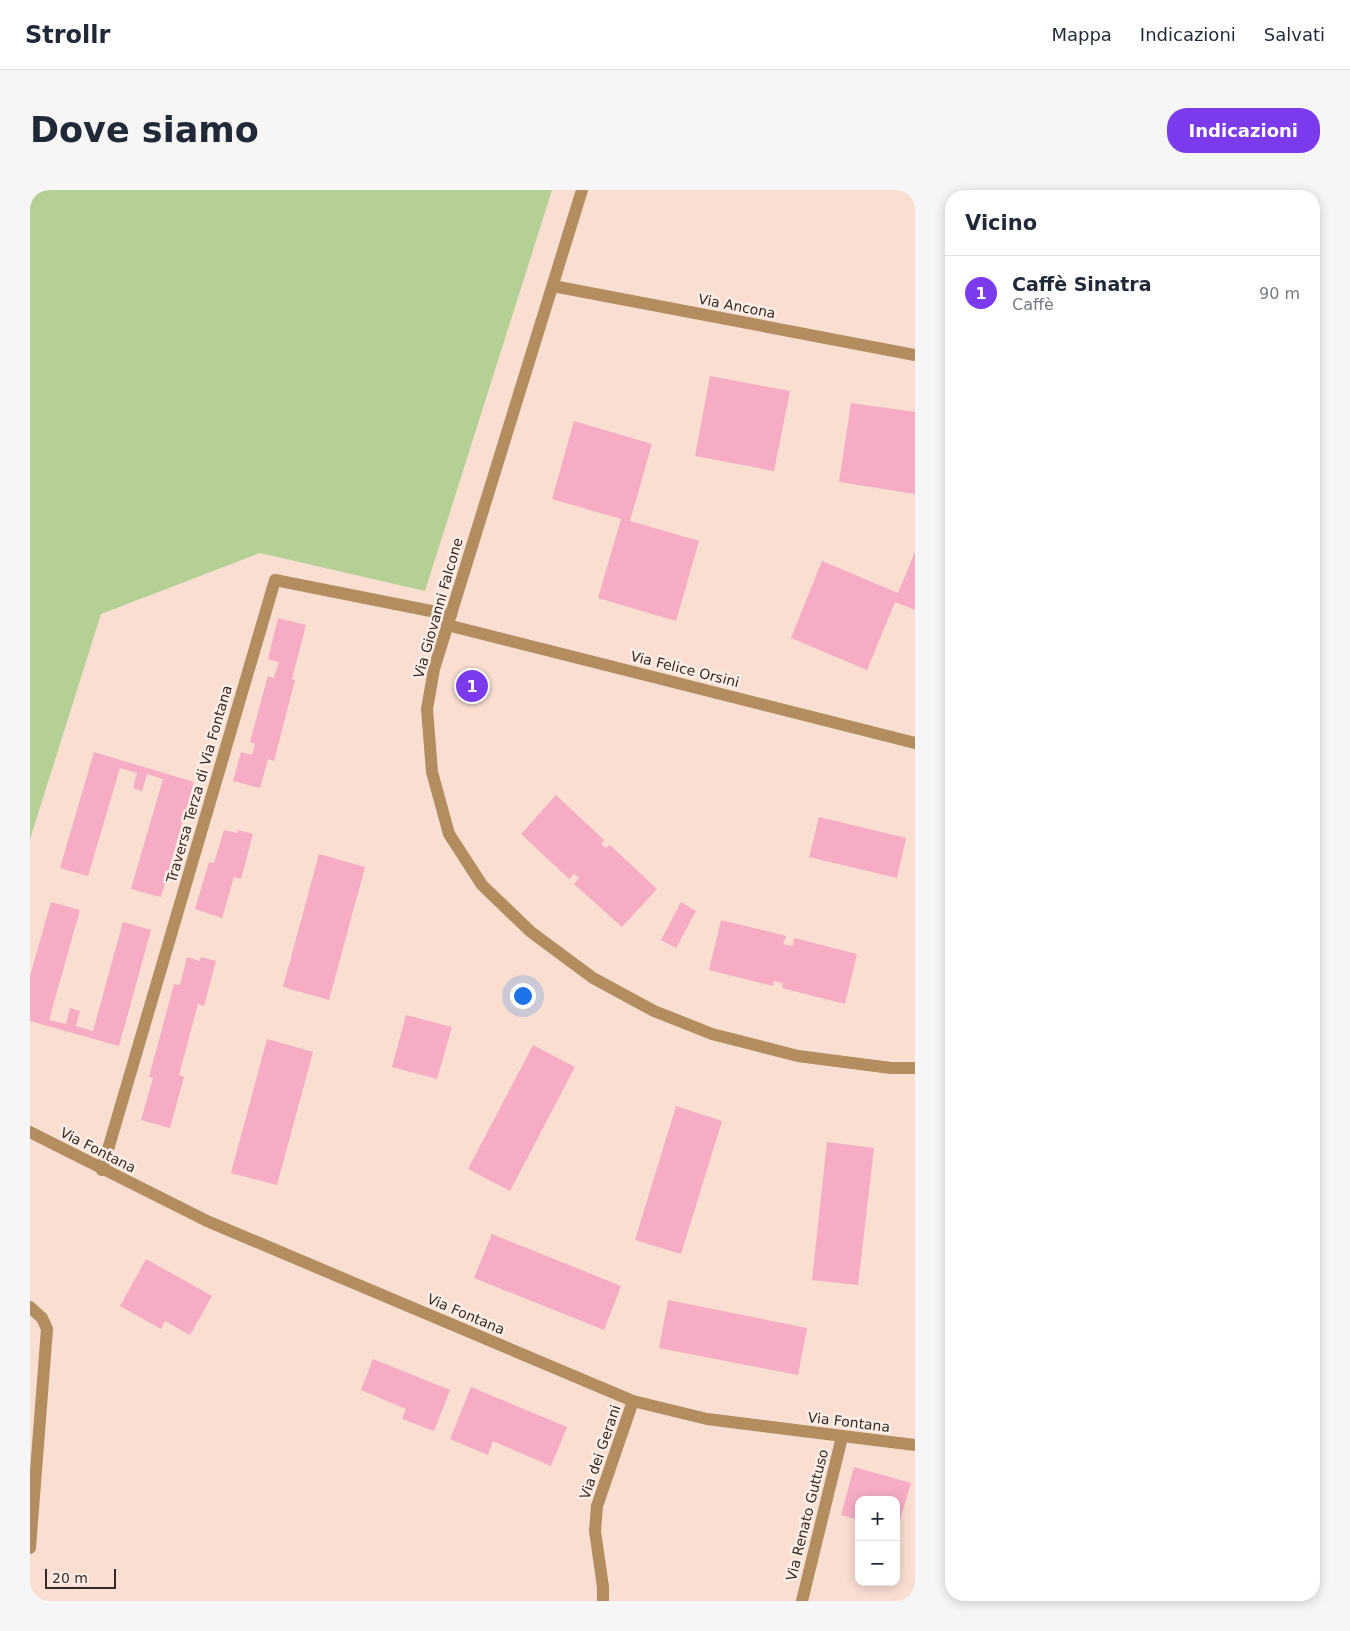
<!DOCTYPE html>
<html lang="it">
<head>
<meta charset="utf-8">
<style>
  :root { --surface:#fff; --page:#f6f6f7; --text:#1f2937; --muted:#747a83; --line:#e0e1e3; --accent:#7c3aed }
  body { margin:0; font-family:"DejaVu Sans",sans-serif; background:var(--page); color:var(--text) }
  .controls { position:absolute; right:15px; bottom:15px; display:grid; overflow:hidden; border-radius:10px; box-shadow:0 2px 12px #0003 }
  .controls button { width:45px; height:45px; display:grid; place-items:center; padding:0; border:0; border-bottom:1px solid var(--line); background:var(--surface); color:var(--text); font:25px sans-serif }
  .scale { position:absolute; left:15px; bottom:12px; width:71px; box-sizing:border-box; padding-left:5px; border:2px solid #332a25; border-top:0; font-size:14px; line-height:18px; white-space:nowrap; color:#332a25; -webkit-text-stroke:4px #ffeee6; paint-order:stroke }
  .you { position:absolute; left:492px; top:805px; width:18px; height:18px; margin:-12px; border:4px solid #fff; border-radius:50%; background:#1a73e8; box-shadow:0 0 0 8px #1a73e833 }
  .badge { display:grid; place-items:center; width:32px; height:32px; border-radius:50%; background:var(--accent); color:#fff; font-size:16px; font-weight:700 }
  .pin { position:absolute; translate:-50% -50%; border:2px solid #fff; box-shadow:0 1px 5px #0006 }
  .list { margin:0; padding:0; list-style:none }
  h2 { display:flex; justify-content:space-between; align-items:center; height:65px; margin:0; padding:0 20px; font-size:21px }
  h2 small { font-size:16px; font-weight:400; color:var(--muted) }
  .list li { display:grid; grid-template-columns:32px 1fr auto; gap:15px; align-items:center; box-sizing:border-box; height:75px; padding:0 20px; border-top:1px solid var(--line) }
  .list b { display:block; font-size:19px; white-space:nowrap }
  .list p { margin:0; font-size:16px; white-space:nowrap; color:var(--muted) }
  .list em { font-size:16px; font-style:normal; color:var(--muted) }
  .map { position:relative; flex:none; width:885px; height:1411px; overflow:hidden; border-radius:20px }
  header { display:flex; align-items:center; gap:30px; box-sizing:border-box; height:70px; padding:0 25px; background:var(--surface); border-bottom:1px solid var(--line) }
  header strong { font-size:24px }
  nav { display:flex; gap:28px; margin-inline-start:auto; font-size:18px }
  .intro { display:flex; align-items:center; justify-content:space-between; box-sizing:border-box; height:120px; padding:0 30px }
  h1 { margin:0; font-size:35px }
  .button { padding:12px 22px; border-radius:20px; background:var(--accent); color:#fff; font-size:18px; font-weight:700 }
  main { display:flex; gap:30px; padding:0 30px }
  aside { flex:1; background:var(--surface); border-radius:20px; box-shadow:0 2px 12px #0003 }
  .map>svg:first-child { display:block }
  .green { fill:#b5d095 }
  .building { fill:#f6adc3 }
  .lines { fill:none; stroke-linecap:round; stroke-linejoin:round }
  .minor { stroke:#b38d5f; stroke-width:12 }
  .tertiary { stroke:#b38d5f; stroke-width:12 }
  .labels { text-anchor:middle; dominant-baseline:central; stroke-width:5; stroke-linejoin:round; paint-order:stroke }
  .street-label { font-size:14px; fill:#332a25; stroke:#ffeee6 }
</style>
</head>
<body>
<header>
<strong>Strollr</strong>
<nav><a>Mappa</a><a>Indicazioni</a><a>Salvati</a></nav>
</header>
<div class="intro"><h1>Dove siamo</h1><a class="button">Indicazioni</a></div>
<main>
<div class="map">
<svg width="885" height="1411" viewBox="0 0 885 1411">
  <rect width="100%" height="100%" fill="#f9ded1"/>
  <polygon class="green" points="0,0 522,0 395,401 230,363 71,424 0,649"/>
  <g class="building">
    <polygon points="680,186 760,201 744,281 665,266"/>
    <polygon points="821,213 885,222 885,304 809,292"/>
    <polygon points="544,231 622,254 600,331 669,351 646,431 568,408 591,329 522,309"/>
    <polygon points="885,362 885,420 865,412 837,480 761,448 792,371 868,403"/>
    <polygon points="248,428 276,435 262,489 265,490 244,571 238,569 230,598 203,591 211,562 222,565 225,554 220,552 238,486 244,488 249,472 238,469"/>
    <polygon points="450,487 453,499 435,504 432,492"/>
    <polygon points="64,562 164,592 131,707 101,699 133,589 117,584 112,601 103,598 107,583 90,578 58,686 30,678"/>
    <polygon points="526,605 574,650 571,654 576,658 580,655 627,699 592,737 544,694 549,688 544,684 539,689 491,644"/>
    <polygon points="789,627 876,648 867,688 779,667"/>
    <polygon points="194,640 207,643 208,640 223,644 211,689 204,687 192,728 165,719 179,672 184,673"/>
    <polygon points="289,664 335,677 299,810 253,797"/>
    <polygon points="21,712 50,720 19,830 36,834 40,818 50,821 46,836 63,841 93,732 121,740 89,856 0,831 0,786"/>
    <polygon points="651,712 666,721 646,758 631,750"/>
    <polygon points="691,730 756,746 753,754 763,756 764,748 827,764 815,814 752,798 753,793 744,791 743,796 679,780"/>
    <polygon points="157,767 170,771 171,767 186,771 174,816 168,814 149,885 154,887 140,938 111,930 123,888 119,887 144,794 150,795"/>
    <polygon points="376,825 422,837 407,889 362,877"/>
    <polygon points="237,849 283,862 247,995 201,983"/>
    <polygon points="503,855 545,877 480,1001 438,979"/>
    <polygon points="646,916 692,931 651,1064 605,1050"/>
    <polygon points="797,952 844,958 828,1095 782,1090"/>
    <polygon points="462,1044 591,1096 574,1140 444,1088"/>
    <polygon points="116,1069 182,1106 160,1145 135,1131 131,1139 90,1116"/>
    <polygon points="638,1110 777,1138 768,1185 629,1158"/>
    <polygon points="343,1169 420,1200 404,1241 372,1229 376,1219 331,1200"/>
    <polygon points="441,1197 537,1237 521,1276 463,1251 458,1265 420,1249"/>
    <polygon points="824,1277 881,1293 867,1340 866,1310 829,1310 829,1330 811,1325"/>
  </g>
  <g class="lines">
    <g class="minor">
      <polyline points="552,0 404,479 397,519 402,582 419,644 452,695 501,742 563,788 624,821 682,844 768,866 861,878 885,878"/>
      <polyline points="523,96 885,165"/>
      <polyline points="417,435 885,553"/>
      <polyline points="72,980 245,390 421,425"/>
      <polyline points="0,1117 12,1128 17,1139 0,1358"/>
      <polyline points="573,1411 573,1397 565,1341 567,1316 603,1211"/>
      <polyline points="772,1411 812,1247"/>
    </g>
    <polyline class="tertiary" points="0,942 177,1031 603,1211 677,1229 885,1255"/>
  </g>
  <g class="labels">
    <g class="street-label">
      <text transform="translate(707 116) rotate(11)">Via Ancona</text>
      <text transform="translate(408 418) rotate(-74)">Via Giovanni Falcone</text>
      <text transform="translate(655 479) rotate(14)">Via Felice Orsini</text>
      <text transform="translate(169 594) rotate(-74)">Traversa Terza di Via Fontana</text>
      <text transform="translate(68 960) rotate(27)">Via Fontana</text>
      <text transform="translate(436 1124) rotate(23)">Via Fontana</text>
      <text transform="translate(819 1232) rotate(7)">Via Fontana</text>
      <text transform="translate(570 1262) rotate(-71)">Via dei Gerani</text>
      <text transform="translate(777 1325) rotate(-76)">Via Renato Guttuso</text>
    </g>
  </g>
</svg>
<div class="controls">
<button>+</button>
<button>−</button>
</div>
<div class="scale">20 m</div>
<div class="you"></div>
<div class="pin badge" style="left:442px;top:496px">1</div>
</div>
<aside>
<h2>Vicino<small></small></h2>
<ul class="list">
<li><span class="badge">1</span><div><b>Caffè Sinatra</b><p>Caffè</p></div><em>90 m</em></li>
</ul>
</aside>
</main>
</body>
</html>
